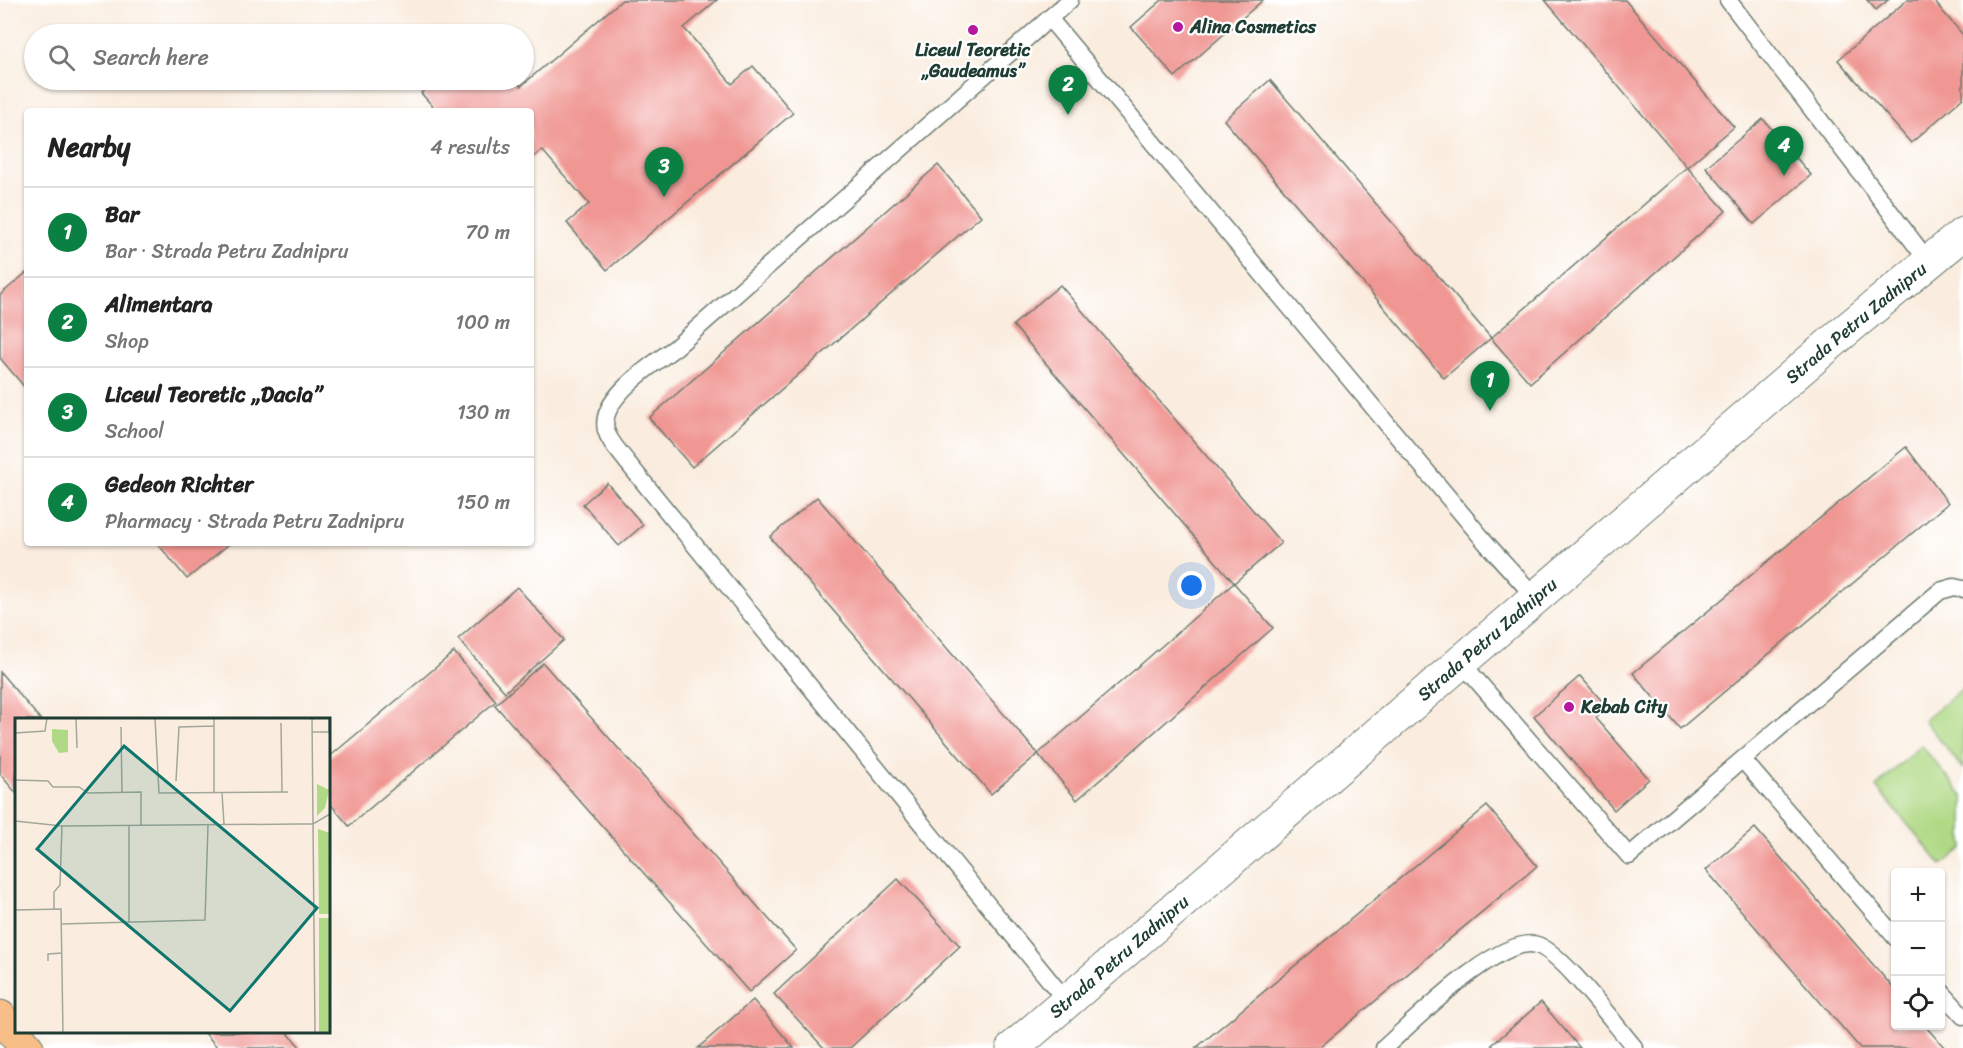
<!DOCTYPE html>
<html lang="en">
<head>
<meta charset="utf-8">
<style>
  :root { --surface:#fff; --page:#f2f2f2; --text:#222; --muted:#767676; --line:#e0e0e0; --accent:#0b8043 }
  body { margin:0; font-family:Sriracha,sans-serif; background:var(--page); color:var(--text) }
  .controls { position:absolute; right:18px; bottom:18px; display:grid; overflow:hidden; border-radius:6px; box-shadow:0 2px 4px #0004 }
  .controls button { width:54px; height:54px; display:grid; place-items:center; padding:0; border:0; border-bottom:2px solid var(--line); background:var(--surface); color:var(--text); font:30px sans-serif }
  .you { position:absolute; left:1192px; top:586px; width:21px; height:21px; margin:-15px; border:4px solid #fff; border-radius:50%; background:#1a73e8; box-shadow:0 0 0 9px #1a73e833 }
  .badge { display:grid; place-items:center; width:39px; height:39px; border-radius:50%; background:var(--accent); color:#fff; font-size:20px; font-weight:700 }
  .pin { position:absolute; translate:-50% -50px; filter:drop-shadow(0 2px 3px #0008) }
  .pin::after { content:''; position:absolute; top:32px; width:21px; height:18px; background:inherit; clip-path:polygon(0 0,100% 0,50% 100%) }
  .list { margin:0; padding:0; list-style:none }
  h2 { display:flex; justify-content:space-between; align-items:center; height:78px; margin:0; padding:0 24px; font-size:26px }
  h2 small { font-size:20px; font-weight:400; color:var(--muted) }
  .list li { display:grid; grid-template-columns:39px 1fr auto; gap:18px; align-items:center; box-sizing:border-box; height:90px; padding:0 24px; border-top:2px solid var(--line) }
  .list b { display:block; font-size:22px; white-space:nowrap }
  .list p { margin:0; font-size:20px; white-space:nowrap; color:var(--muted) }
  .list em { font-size:20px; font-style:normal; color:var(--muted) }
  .icon { flex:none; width:33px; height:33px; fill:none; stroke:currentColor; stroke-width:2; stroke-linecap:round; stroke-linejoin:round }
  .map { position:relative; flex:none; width:1963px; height:1048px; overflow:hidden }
  .search { position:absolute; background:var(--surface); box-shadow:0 2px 4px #0004; left:24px; top:24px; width:510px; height:66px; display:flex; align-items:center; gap:15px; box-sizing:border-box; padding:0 21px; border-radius:33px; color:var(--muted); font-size:22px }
  .panel { position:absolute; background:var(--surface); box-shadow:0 2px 4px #0004; left:24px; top:108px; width:510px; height:438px; border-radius:6px }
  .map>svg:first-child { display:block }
  .green { fill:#afd984; stroke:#678b5c; stroke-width:1.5 }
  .building { fill:#f09693 }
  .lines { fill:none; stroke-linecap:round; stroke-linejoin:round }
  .service-casing { stroke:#6c7b70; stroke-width:19 }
  .tertiary-casing { stroke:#6c7b70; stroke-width:35 }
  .primary-casing { stroke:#6c7b70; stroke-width:35 }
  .service { stroke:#fff; stroke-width:16 }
  .tertiary { stroke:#fff; stroke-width:33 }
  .primary { stroke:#f7be87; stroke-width:33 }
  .poi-dot { fill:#b5179e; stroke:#fff; stroke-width:2 }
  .labels { text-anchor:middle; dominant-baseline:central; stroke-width:4.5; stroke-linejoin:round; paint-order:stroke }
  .poi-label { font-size:18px; font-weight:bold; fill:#1f3d34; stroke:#fff; text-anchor:start }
  .street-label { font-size:18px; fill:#1f3d34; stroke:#fff }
  .inset-road { fill:none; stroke:#a2a79b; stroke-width:1.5 }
  .view { fill:#0f766e; fill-opacity:0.15; stroke:#0f766e; stroke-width:3 }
  .inset-edge { fill:none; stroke:#1f3d34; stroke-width:3 }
</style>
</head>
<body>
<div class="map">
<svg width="1963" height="1048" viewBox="0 0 1963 1048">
  <rect width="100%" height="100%" fill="#fff"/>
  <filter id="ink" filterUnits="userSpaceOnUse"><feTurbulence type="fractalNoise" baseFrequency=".0167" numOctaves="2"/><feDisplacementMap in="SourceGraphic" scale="12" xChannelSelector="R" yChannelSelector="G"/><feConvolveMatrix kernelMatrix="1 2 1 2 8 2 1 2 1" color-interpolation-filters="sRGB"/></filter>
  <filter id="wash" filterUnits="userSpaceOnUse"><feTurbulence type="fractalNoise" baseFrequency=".008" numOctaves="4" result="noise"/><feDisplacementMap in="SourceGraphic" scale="24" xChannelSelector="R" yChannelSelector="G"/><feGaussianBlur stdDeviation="1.35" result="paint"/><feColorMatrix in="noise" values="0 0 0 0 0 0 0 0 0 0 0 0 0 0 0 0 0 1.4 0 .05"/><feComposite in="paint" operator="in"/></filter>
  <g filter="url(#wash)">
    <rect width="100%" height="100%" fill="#faeddf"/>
    <g class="green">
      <polygon points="1963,688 1963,769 1924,720"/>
      <polygon points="1921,745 1963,796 1963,848 1942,865 1876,787"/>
    </g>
    <g id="blocks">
      <g class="building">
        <polygon points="622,0 717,0 684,28 732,84 753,66 793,113 607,270 567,223 589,204 542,150 531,159 531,111 437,111 421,93 436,80 515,80 521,86"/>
        <polygon points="1162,0 1263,0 1175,77 1131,27"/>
        <polygon points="1545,0 1625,0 1734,127 1687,167"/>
        <polygon points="1867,0 1888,0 1876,10"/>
        <polygon points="1907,0 1933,0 1963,35 1963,98 1911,143 1838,60"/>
        <polygon points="1270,80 1491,338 1444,378 1224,120"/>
        <polygon points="1763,119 1811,175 1754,224 1706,167"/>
        <polygon points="938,165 981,216 692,467 649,418"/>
        <polygon points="1687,167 1726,211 1530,383 1491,338"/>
        <polygon points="27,272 27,390 0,358 0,295"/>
        <polygon points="1060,285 1281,543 1234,583 1013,325"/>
        <polygon points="1906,447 1948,503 1680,729 1633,673"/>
        <polygon points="607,483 643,525 619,546 583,504"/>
        <polygon points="817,497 1038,754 991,794 770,537"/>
        <polygon points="157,543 230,543 187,579"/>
        <polygon points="1234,583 1273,628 1077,800 1038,754"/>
        <polygon points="517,587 564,640 505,692 458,639"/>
        <polygon points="454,652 496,701 349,826 328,801 328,758"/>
        <polygon points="543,663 796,950 749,992 495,705"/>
        <polygon points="0,672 41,720 16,720 16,793 0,774"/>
        <polygon points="1580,676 1608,708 1596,718 1649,779 1614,810 1534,716"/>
        <polygon points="1487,806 1537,866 1319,1048 1196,1048"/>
        <polygon points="1755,828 1896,991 1896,1026 1925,1026 1945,1048 1860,1048 1706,870"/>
        <polygon points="898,879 960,946 850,1048 824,1048 774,994"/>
        <polygon points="753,1000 794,1048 698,1048"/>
        <polygon points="1541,1002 1580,1048 1494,1048 1492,1045"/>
        <polygon points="204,1032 287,1032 301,1048 218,1048"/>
      </g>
    </g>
  </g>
  <g filter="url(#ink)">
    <use href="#blocks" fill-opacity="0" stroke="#6c7b70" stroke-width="1.5"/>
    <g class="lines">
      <defs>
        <g id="service">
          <polyline points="1728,0 1928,261"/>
          <polyline points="1049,18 1487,544 1535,597"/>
          <polyline points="1461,662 1629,856 1940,591 1954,587 1963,589"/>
          <polyline points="1743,760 1896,938"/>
          <polyline points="1940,990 1963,1016"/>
          <path d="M1067,1002L627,462C620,452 609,442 606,430C598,398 654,364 676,347L1070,0"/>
          <path d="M1384,1048C1412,1023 1500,934 1537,945C1563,953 1615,1025 1635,1048"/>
        </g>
        <g id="tertiary">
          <path id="s1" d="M1013,1048L1845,331L1963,234"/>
        </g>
        <polyline id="primary" points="0,1017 27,1048"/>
      </defs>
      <use href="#service" class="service-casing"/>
      <use href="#tertiary" class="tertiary-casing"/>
      <use href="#primary" class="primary-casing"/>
      <use href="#service" class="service"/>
      <use href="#tertiary" class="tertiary"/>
      <use href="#primary" class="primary"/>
    </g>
  </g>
  <g class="poi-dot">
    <circle cx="1178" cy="27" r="6"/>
    <circle cx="973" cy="30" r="6"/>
    <circle cx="1569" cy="707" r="6"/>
  </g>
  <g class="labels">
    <g class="poi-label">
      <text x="1190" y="27">Alina Cosmetics</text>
      <text x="973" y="50" text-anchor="middle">Liceul Teoretic<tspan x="973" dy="21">„Gaudeamus”</tspan></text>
      <text x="1581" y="707">Kebab City</text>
    </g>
    <g class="street-label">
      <text stroke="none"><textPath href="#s1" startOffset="1112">Strada Petru Zadnipru</textPath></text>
      <text stroke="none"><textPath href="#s1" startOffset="626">Strada Petru Zadnipru</textPath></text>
      <text stroke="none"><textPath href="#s1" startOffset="140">Strada Petru Zadnipru</textPath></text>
    </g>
  </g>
  <g transform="translate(15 718)">
    <rect width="315" height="315" fill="#faeddf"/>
    <path d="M37,11L53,12V34L44,35L37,23ZM302,66L314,72L310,90L302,98ZM303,111L315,115V196H304ZM304,200H315V315H304Z" fill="#afd984"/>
    <path class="inset-road" d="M61,0L62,30M140,0L144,75L273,74M297,0L300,315M266,5L267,74M106,9L107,75M297,14H314V0M0,15L30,13L32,0M0,62L33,63L38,69H64L73,75L126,74V108M161,63L164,9L199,8M199,75V0M207,75L209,106M0,103L47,108L285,106H298L315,96M114,108V205M39,191V174L45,167L47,108M0,192L46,191L48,315M46,206L190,202L193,107M33,243V236L47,235"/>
    <path class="view" d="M109,28L302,190L215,293L22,131Z"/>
    <rect width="315" height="315" class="inset-edge"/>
  </g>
</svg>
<div class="controls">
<button>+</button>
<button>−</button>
<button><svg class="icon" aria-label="locate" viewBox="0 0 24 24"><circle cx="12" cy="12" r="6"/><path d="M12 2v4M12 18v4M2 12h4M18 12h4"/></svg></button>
</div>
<div class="you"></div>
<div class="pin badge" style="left:1490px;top:411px">1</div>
<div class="pin badge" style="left:1068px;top:115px">2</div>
<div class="pin badge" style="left:664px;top:197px">3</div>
<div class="pin badge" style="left:1784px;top:176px">4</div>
<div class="search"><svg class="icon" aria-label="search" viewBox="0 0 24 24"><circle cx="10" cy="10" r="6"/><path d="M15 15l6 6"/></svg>Search here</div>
<section class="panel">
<h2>Nearby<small>4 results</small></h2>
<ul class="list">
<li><span class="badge">1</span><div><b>Bar</b><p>Bar · Strada Petru Zadnipru</p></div><em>70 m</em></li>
<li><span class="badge">2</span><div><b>Alimentara</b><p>Shop</p></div><em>100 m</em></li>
<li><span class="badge">3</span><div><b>Liceul Teoretic „Dacia”</b><p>School</p></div><em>130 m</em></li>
<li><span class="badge">4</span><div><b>Gedeon Richter</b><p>Pharmacy · Strada Petru Zadnipru</p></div><em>150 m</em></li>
</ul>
</section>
</div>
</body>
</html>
